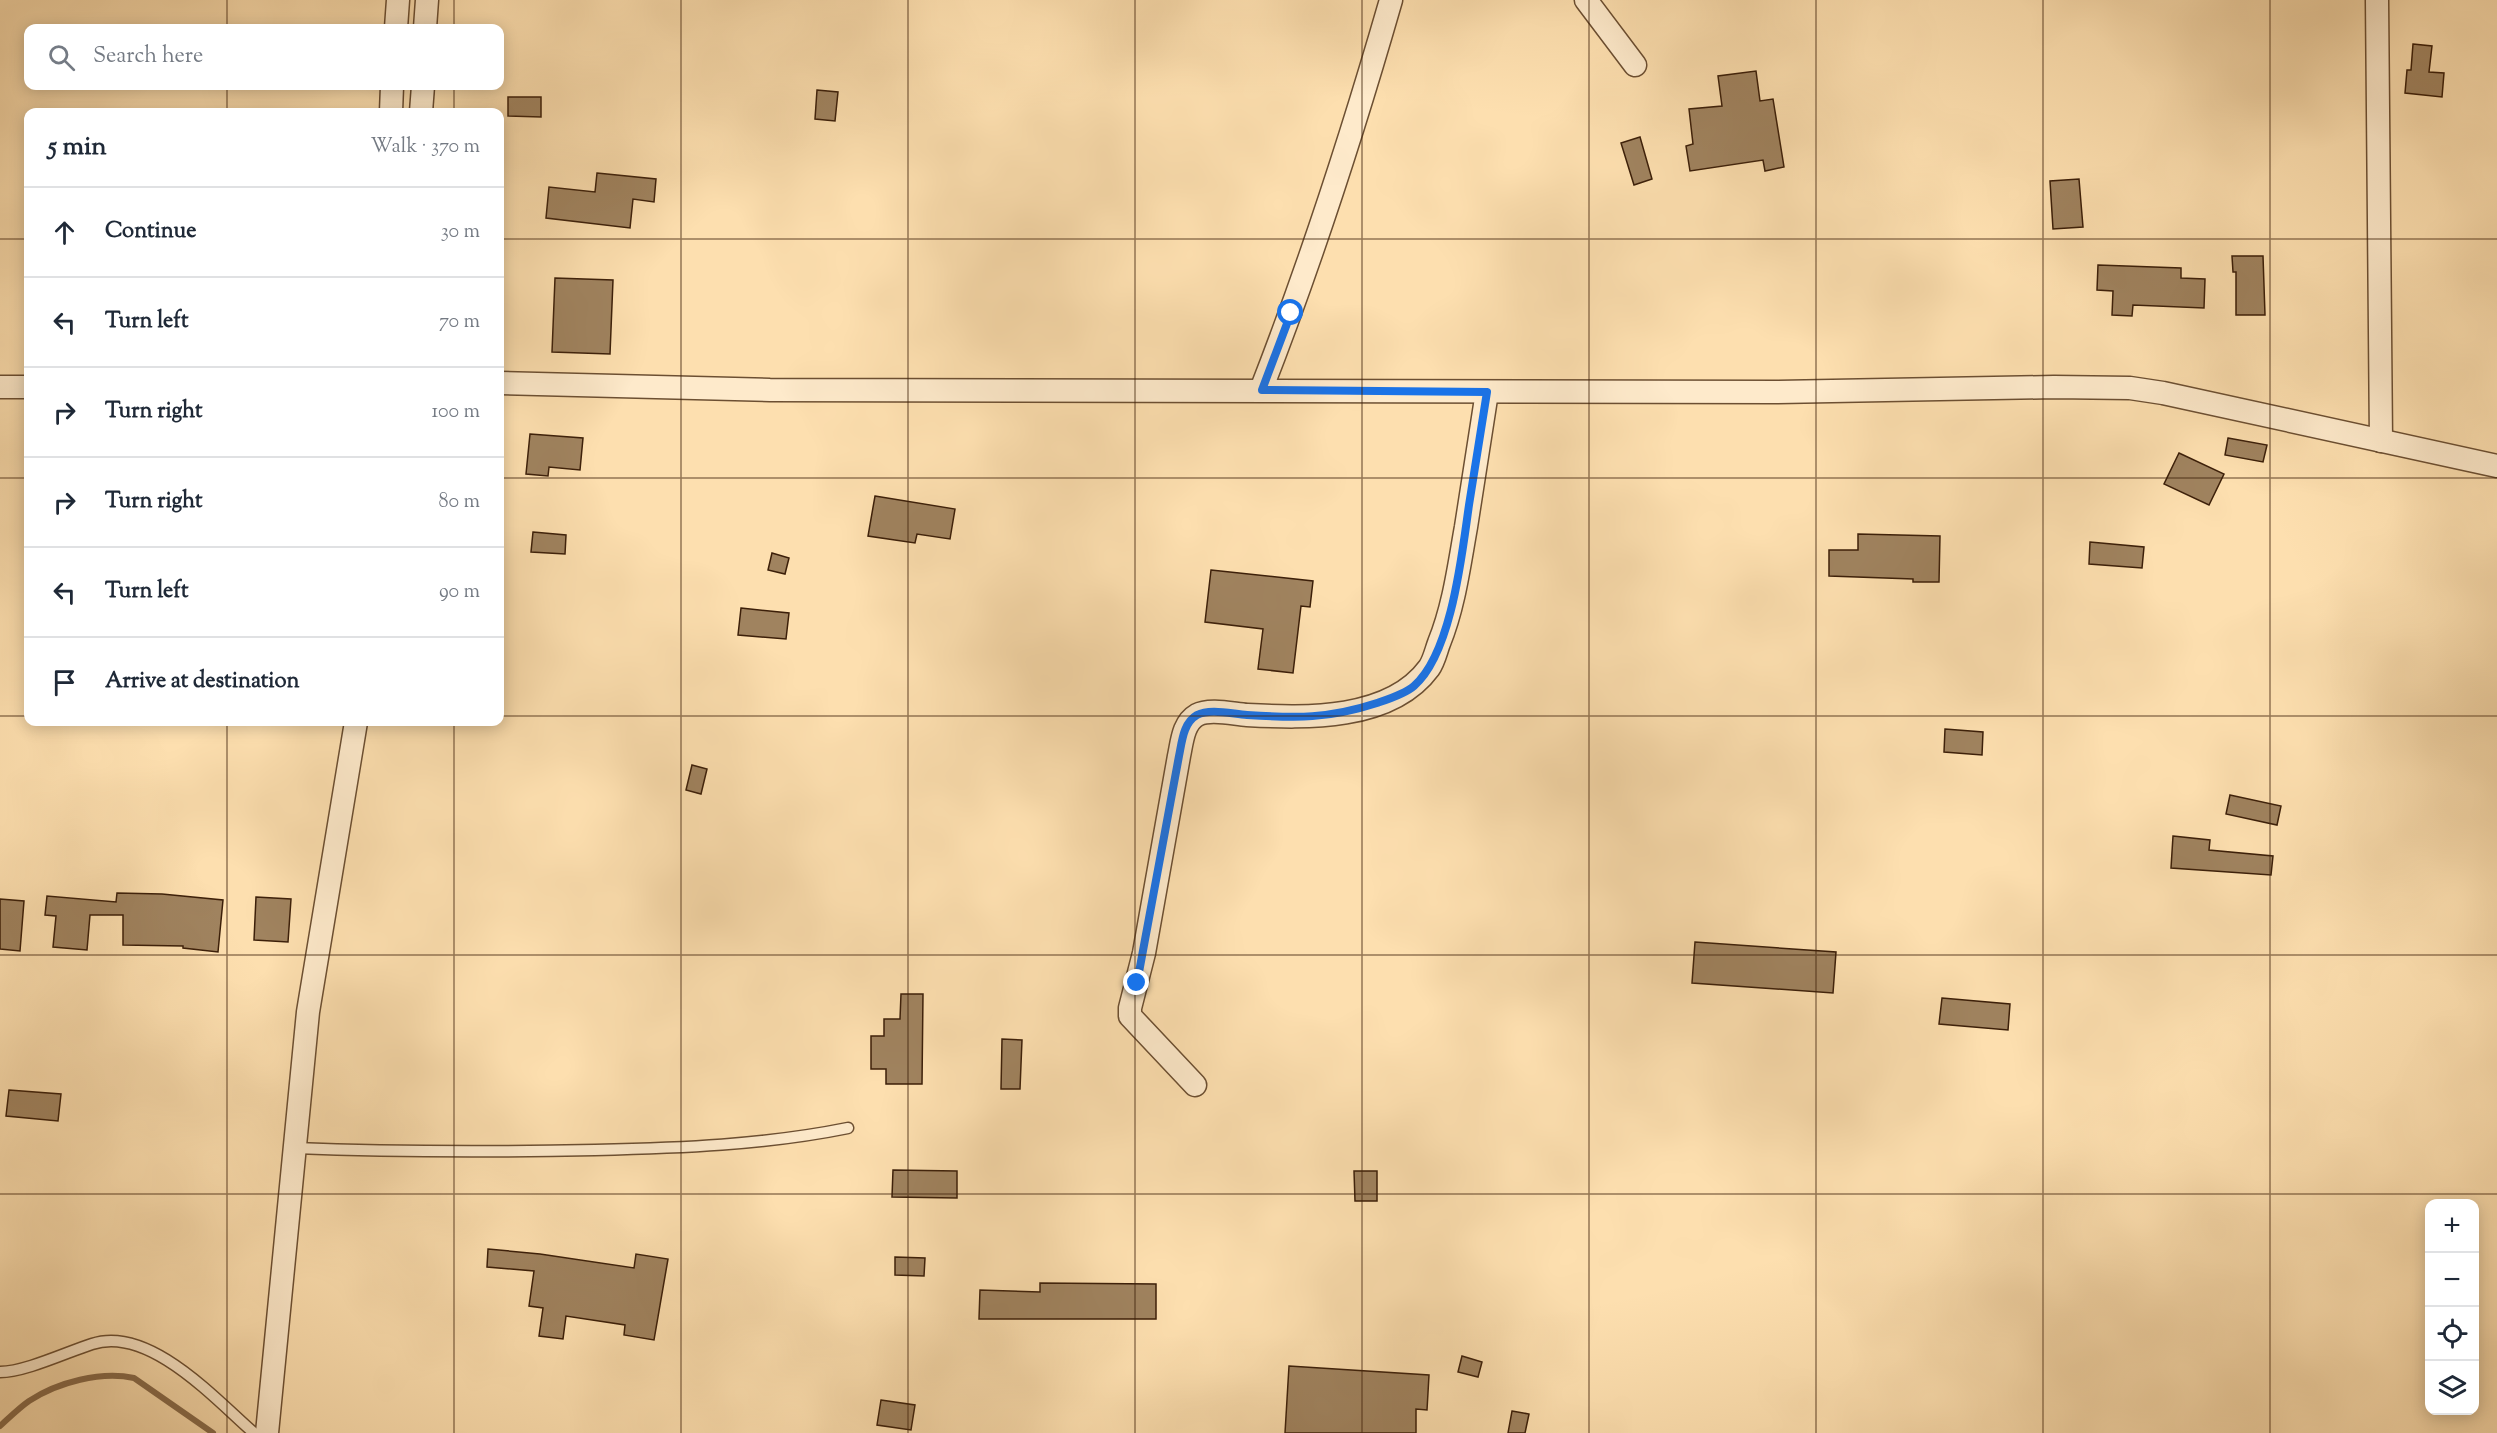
<!DOCTYPE html>
<html lang="en">
<head>
<meta charset="utf-8">
<style>
  :root { --surface:#fff; --page:#f6f6f7; --text:#1f2937; --muted:#747a83; --line:#e0e1e3 }
  body { margin:0; font-family:"Sorts Mill Goudy",serif; background:var(--page); color:var(--text) }
  .controls { position:absolute; right:18px; bottom:18px; display:grid; overflow:hidden; border-radius:12px; box-shadow:0 3px 15px #0003 }
  .controls button { width:54px; height:54px; display:grid; place-items:center; padding:0; border:0; border-bottom:2px solid var(--line); background:var(--surface); color:var(--text); font:30px sans-serif }
  .stop { position:absolute; width:18px; height:18px; margin:-14px; border:4px solid #1a73e8; border-radius:50%; background:#fff }
  .stop.end { background:#1a73e8; border-color:#fff; box-shadow:0 2px 6px #0008 }
  .list { margin:0; padding:0; list-style:none }
  h2 { display:flex; justify-content:space-between; align-items:center; height:78px; margin:0; padding:0 24px; font-size:26px }
  h2 small { font-size:20px; font-weight:400; color:var(--muted) }
  .list li { display:grid; grid-template-columns:39px 1fr auto; gap:18px; align-items:center; box-sizing:border-box; height:90px; padding:0 24px; border-top:2px solid var(--line) }
  .list b { display:block; font-size:22px; white-space:nowrap }
  .list em { font-size:20px; font-style:normal; color:var(--muted) }
  .icon { flex:none; width:33px; height:33px; fill:none; stroke:currentColor; stroke-width:2; stroke-linecap:round; stroke-linejoin:round }
  .map { position:relative; flex:none; width:2497px; height:1433px; overflow:hidden }
  .search { position:absolute; background:var(--surface); box-shadow:0 3px 15px #0003; left:24px; top:24px; width:480px; height:66px; display:flex; align-items:center; gap:15px; box-sizing:border-box; padding:0 21px; border-radius:12px; color:var(--muted); font-size:22px }
  .panel { position:absolute; background:var(--surface); box-shadow:0 3px 15px #0003; left:24px; top:108px; width:480px; height:618px; border-radius:12px }
  .map>svg:first-child { display:block }
  .lines { fill:none; stroke-linecap:round; stroke-linejoin:round }
  .stream { stroke:#886b4b; stroke-width:6 }
  .building { fill:#a0835f; stroke:#3c1f09; stroke-width:1.5 }
  .lane-casing { stroke:#6c4f32; stroke-width:13 }
  .street-casing { stroke:#6c4f32; stroke-width:25 }
  .lane { stroke:#feeacb; stroke-width:10 }
  .street { stroke:#feeacb; stroke-width:22 }
  .route { stroke:#1a73e8; stroke-width:8 }
  .grid { fill:none; stroke:#3c1f09; stroke-width:1.5; stroke-opacity:0.55 }
</style>
</head>
<body>
<div class="map">
<svg width="2497" height="1433" viewBox="0 0 2497 1433">
  <rect width="100%" height="100%" fill="#fddfaf"/>
  <filter id="stains"><feTurbulence type="fractalNoise" baseFrequency=".00333" numOctaves="4"/><feColorMatrix values="0 0 0 0 .2 0 0 0 0 .09 0 0 0 0 .02 0 0 0 .5 -.17"/></filter>
  <radialGradient id="worn" r=".72"><stop offset=".6" stop-color="#630" stop-opacity="0"/><stop offset="1" stop-color="#630" stop-opacity=".3"/></radialGradient>
  <g class="lines">
    <path class="stream" d="M0,1426C10,1417 19,1408 29,1401C58,1382 101,1371 134,1378L213,1433"/>
  </g>
  <g class="building">
    <polygon points="2413,44 2432,46 2429,72 2444,73 2442,97 2405,93 2407,70 2411,70"/>
    <polygon points="1756,71 1760,101 1773,99 1784,167 1765,171 1763,160 1690,171 1686,146 1693,144 1689,109 1722,106 1718,76"/>
    <polygon points="817,90 838,92 835,121 815,119"/>
    <polygon points="508,97 541,97 541,117 508,116"/>
    <polygon points="1640,137 1652,179 1634,185 1621,143"/>
    <polygon points="597,173 656,179 654,202 633,199 630,228 546,218 549,187 595,192"/>
    <polygon points="2079,179 2083,227 2053,229 2050,181"/>
    <polygon points="2232,256 2263,256 2265,315 2236,315 2236,272 2233,272"/>
    <polygon points="2098,265 2181,268 2181,278 2205,279 2204,308 2133,305 2132,316 2112,315 2113,291 2097,290"/>
    <polygon points="555,278 613,280 610,354 552,352"/>
    <polygon points="530,434 583,438 580,470 549,467 548,476 526,474"/>
    <polygon points="2228,438 2267,445 2263,462 2225,455"/>
    <polygon points="2179,453 2224,474 2209,505 2164,484"/>
    <polygon points="875,496 955,509 950,539 917,534 915,543 868,536"/>
    <polygon points="533,532 566,535 565,554 531,552"/>
    <polygon points="1858,534 1940,536 1939,582 1913,582 1913,579 1829,576 1829,550 1858,550"/>
    <polygon points="2090,542 2144,547 2142,568 2089,564"/>
    <polygon points="772,553 789,558 785,574 768,570"/>
    <polygon points="1211,570 1313,581 1310,607 1301,606 1293,673 1258,669 1263,629 1205,622"/>
    <polygon points="741,608 789,613 786,639 738,635"/>
    <polygon points="1945,729 1983,732 1982,755 1944,752"/>
    <polygon points="692,765 707,769 701,794 686,790"/>
    <polygon points="2230,795 2281,806 2277,825 2226,814"/>
    <polygon points="2173,836 2210,840 2209,850 2273,856 2271,875 2171,868"/>
    <polygon points="117,893 162,894 223,900 218,952 183,948 183,946 123,945 123,915 90,915 87,950 53,947 56,916 45,915 47,896 116,902"/>
    <polygon points="256,897 291,899 288,942 254,940"/>
    <polygon points="0,899 24,901 20,951 0,949"/>
    <polygon points="1695,942 1836,952 1833,993 1692,983"/>
    <polygon points="901,994 923,994 922,1084 886,1084 886,1069 871,1069 871,1036 884,1036 884,1019 900,1019"/>
    <polygon points="1942,998 2010,1004 2008,1030 1939,1024"/>
    <polygon points="1002,1039 1022,1040 1020,1089 1001,1089"/>
    <polygon points="9,1090 61,1094 58,1121 6,1116"/>
    <polygon points="893,1170 957,1171 957,1198 892,1197"/>
    <polygon points="1354,1171 1377,1171 1377,1201 1355,1201"/>
    <polygon points="488,1249 540,1254 634,1268 636,1254 668,1259 654,1340 624,1335 625,1325 566,1316 563,1339 539,1336 543,1308 529,1306 534,1271 487,1267"/>
    <polygon points="895,1257 925,1258 924,1276 895,1275"/>
    <polygon points="1040,1283 1156,1284 1156,1319 979,1319 980,1290 1040,1292"/>
    <polygon points="1462,1356 1482,1362 1478,1377 1458,1372"/>
    <polygon points="1289,1366 1429,1375 1427,1410 1416,1409 1416,1433 1285,1433"/>
    <polygon points="881,1400 915,1405 911,1430 877,1425"/>
    <polygon points="1512,1411 1529,1414 1525,1433 1508,1433"/>
  </g>
  <g class="lines">
    <defs>
      <g id="lane">
        <path d="M295,1148C395,1152 495,1152 595,1150C680,1148 764,1145 848,1128"/>
        <path d="M0,1372C25,1372 67,1352 92,1344C149,1325 215,1399 254,1433"/>
      </g>
      <g id="street">
        <polyline points="1586,0 1635,65"/>
        <polyline points="2377,0 2381,441"/>
        <polyline points="396,28 398,0"/>
        <polyline points="425,28 427,0"/>
        <polyline points="391,112 392,86"/>
        <polyline points="421,112 423,86"/>
        <polyline points="500,383 770,390 1778,392 2054,387 2130,388 2163,393 2497,466"/>
        <polyline points="0,387 28,387"/>
        <path d="M1261,390C1311,262 1353,132 1391,0"/>
        <path d="M1195,1085L1130,1016V1008L1144,953L1179,756C1182,742 1183,723 1197,715C1210,708 1233,714 1247,715C1306,718 1390,721 1429,668C1434,661 1436,651 1439,643C1454,606 1459,566 1466,527C1473,482 1480,437 1487,392"/>
        <polyline points="267,1433 308,1012 356,722"/>
      </g>
    </defs>
    <use href="#lane" class="lane-casing"/>
    <use href="#street" class="street-casing"/>
    <use href="#lane" class="lane"/>
    <use href="#street" class="street"/>
  </g>
  <g class="lines">
    <path class="route" d="M1137,983L1179,756C1182,742 1183,723 1197,715C1210,708 1232,714 1247,715C1297,718 1328,719 1377,703C1389,699 1405,694 1414,686C1452,653 1462,553 1469,505C1475,467 1481,429 1487,392L1262,390L1291,313"/>
  </g>
  <path class="grid" d="M227,0V28M454,0V28M681,0V1433M908,0V1433M1135,0V1433M1362,0V1433M1589,0V1433M1816,0V1433M2043,0V1433M2270,0V1433M227,86V112M454,86V112M0,239H28M500,239H2497M0,478H28M500,478H2497M0,716H28M500,716H2497M227,722V1433M454,722V1433M0,955H2497M0,1194H2497"/>
  <rect width="100%" height="100%" filter="url(#stains)"/>
  <rect width="100%" height="100%" fill="url(#worn)"/>
</svg>
<div class="controls">
<button>+</button>
<button>−</button>
<button><svg class="icon" aria-label="locate" viewBox="0 0 24 24"><circle cx="12" cy="12" r="6"/><path d="M12 2v4M12 18v4M2 12h4M18 12h4"/></svg></button>
<button><svg class="icon" aria-label="layers" viewBox="0 0 24 24"><path d="M12 4l9 5-9 5-9-5zM3 14l9 5 9-5"/></svg></button>
</div>
<div class="stop" style="left:1291px;top:313px"></div>
<div class="stop end" style="left:1137px;top:983px"></div>
<div class="search"><svg class="icon" aria-label="search" viewBox="0 0 24 24"><circle cx="10" cy="10" r="6"/><path d="M15 15l6 6"/></svg>Search here</div>
<section class="panel">
<h2>5 min<small>Walk · 370 m</small></h2>
<ul class="list">
<li><svg class="icon" aria-label="ahead" viewBox="0 0 24 24"><path d="M12 20V5M6 11l6-6 6 6"/></svg><div><b>Continue</b></div><em>30 m</em></li>
<li><svg class="icon" aria-label="left" viewBox="0 0 24 24"><path d="M17 20v-9H6M10 6l-5 5 5 5"/></svg><div><b>Turn left</b></div><em>70 m</em></li>
<li><svg class="icon" aria-label="right" viewBox="0 0 24 24"><path d="M7 20v-9h11M14 6l5 5-5 5"/></svg><div><b>Turn right</b></div><em>100 m</em></li>
<li><svg class="icon" aria-label="right" viewBox="0 0 24 24"><path d="M7 20v-9h11M14 6l5 5-5 5"/></svg><div><b>Turn right</b></div><em>80 m</em></li>
<li><svg class="icon" aria-label="left" viewBox="0 0 24 24"><path d="M17 20v-9H6M10 6l-5 5 5 5"/></svg><div><b>Turn left</b></div><em>90 m</em></li>
<li><svg class="icon" aria-label="arrive" viewBox="0 0 24 24"><path d="M6 21V4h12l-3 4 3 4H6"/></svg><div><b>Arrive at destination</b></div></li>
</ul>
</section>
</div>
</body>
</html>
